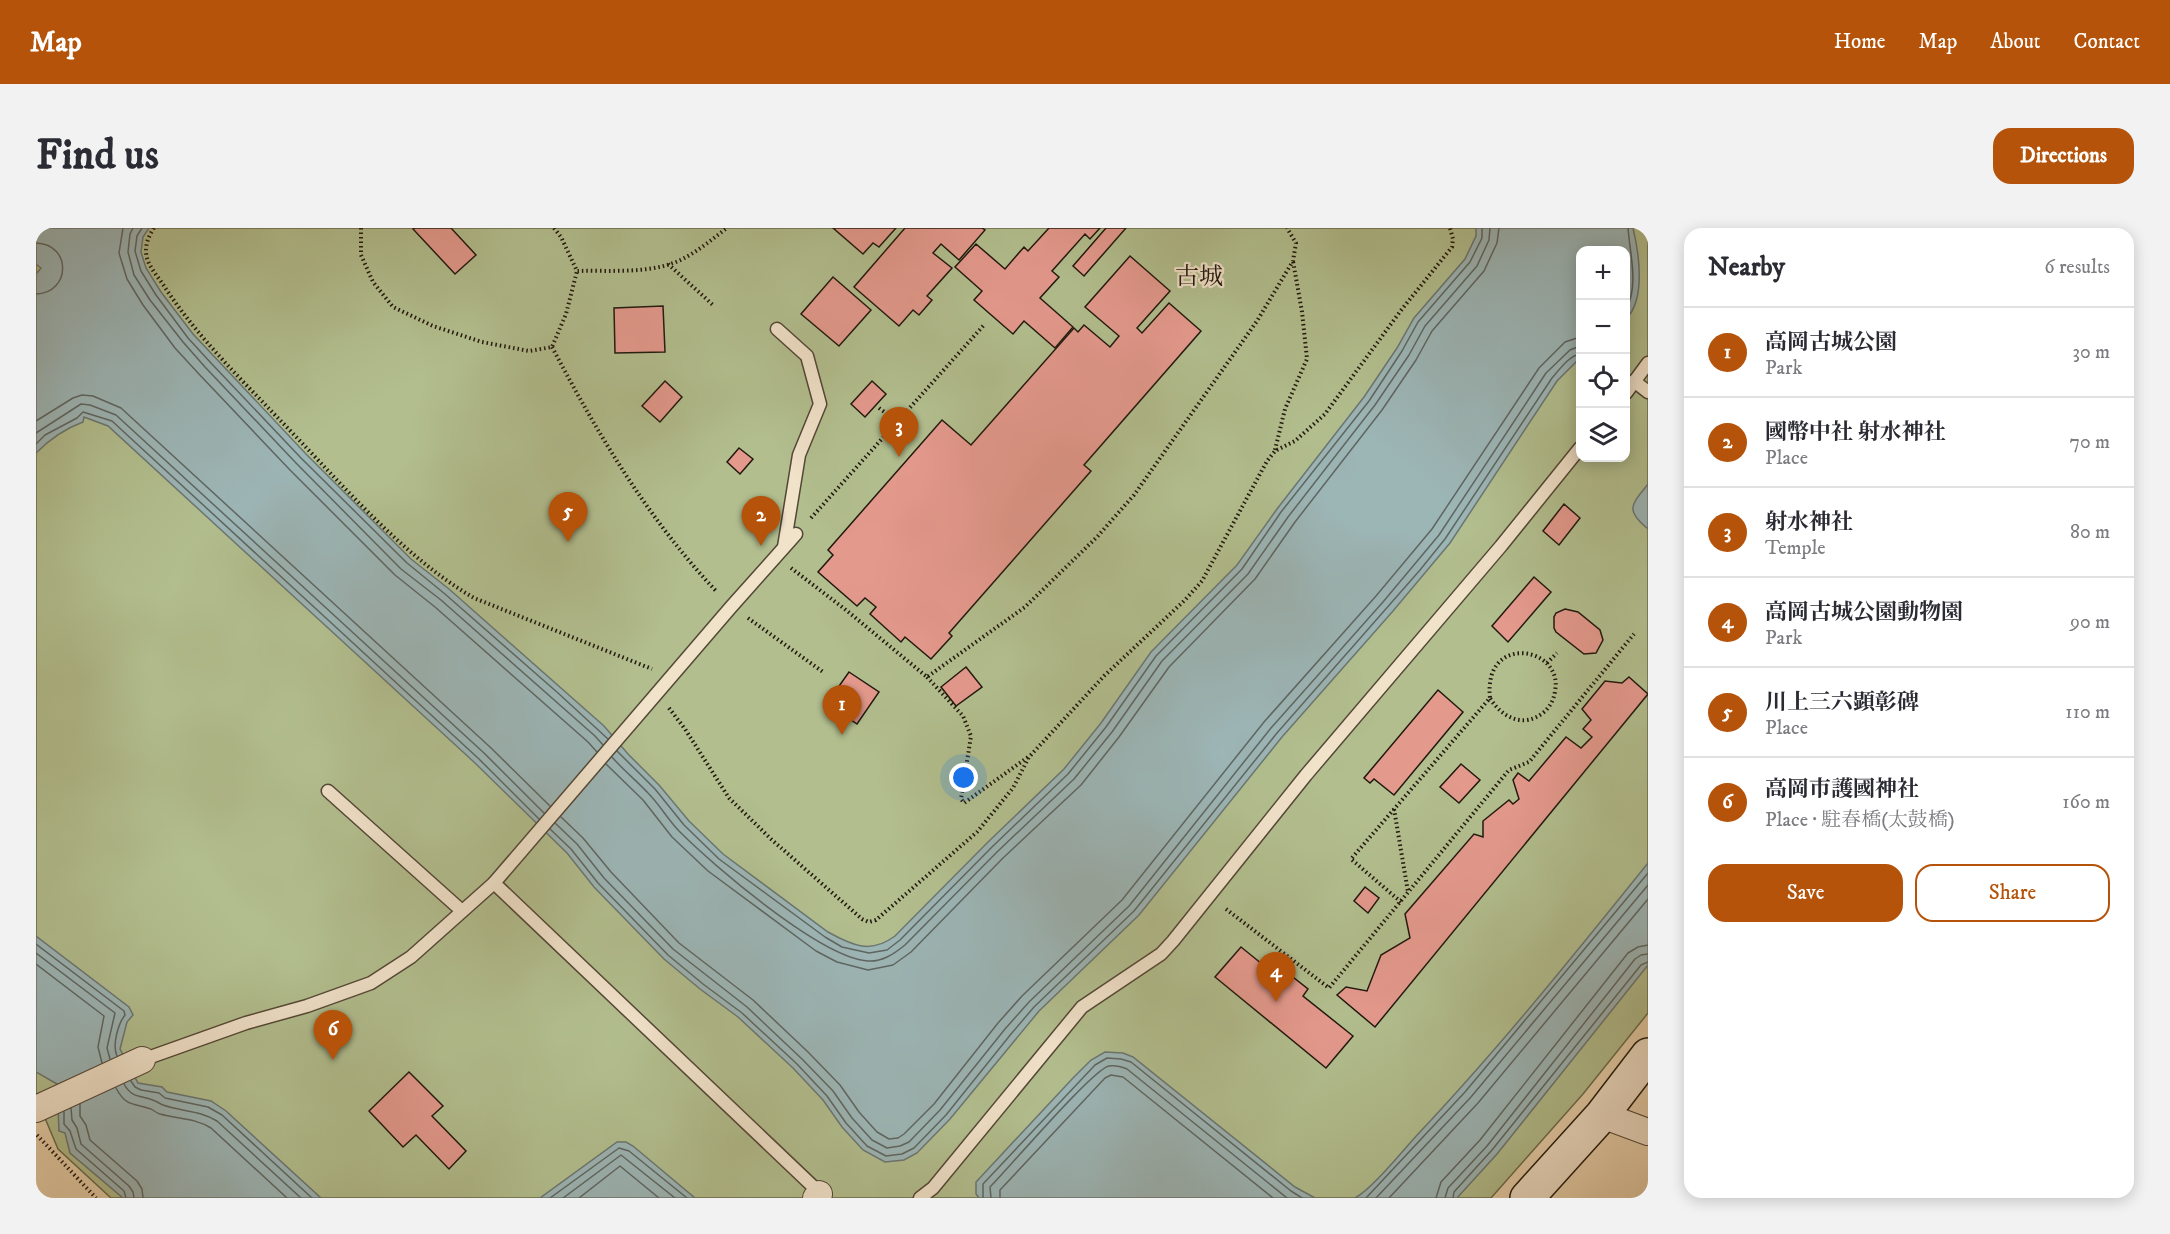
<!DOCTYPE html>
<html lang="en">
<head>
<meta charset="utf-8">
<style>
  :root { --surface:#fff; --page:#f2f2f3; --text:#2b2b33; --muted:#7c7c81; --line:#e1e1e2; --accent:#b45309 }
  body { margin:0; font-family:"IM FELL DW Pica","Noto Serif JP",serif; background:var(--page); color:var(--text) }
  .controls { position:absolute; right:18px; top:18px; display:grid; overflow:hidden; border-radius:12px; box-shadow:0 3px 15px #0003 }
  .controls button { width:54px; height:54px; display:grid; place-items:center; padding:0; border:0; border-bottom:2px solid var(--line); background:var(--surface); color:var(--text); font:30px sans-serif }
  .you { position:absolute; left:928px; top:550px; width:21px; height:21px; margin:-15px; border:4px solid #fff; border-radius:50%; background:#1a73e8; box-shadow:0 0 0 9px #1a73e833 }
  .badge { display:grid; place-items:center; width:39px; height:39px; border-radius:50%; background:var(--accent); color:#fff; font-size:20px; font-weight:700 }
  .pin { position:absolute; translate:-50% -50px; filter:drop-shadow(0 2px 3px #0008) }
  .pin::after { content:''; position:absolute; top:32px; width:21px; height:18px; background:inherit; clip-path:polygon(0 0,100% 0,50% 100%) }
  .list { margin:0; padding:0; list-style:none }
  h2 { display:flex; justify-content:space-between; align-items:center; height:78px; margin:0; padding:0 24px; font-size:26px }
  h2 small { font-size:20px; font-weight:400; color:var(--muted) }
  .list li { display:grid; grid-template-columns:39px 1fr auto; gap:18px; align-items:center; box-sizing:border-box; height:90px; padding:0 24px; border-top:2px solid var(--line) }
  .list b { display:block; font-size:22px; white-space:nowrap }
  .list p { margin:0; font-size:20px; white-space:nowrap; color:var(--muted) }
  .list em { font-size:20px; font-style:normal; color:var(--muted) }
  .actions { display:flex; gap:12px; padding:18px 24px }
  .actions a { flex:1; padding:14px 0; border:2px solid var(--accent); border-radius:18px; text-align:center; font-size:21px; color:var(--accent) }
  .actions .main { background:var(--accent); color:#fff }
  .icon { flex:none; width:33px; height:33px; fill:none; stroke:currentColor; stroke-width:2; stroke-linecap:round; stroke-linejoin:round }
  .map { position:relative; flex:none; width:1612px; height:970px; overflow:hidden; border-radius:18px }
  header { display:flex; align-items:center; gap:36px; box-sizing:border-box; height:84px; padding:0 30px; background:var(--accent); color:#fff }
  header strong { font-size:28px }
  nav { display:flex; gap:33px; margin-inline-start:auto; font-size:21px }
  .intro { display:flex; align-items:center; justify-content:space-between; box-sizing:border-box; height:144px; padding:0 36px }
  h1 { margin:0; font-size:42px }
  .button { padding:15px 27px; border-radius:18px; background:var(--accent); color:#fff; font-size:21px; font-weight:700 }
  main { display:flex; gap:36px; padding:0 36px }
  aside { flex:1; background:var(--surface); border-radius:18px; box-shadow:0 3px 15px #0003 }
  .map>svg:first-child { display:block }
  .green { fill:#b2be8e; stroke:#6a6b4e; stroke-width:1.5; fill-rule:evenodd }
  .water { fill:#9cb5b5; stroke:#6b7672; stroke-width:1.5 }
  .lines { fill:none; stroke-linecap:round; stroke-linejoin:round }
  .shore { stroke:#5e6662; stroke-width:1.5 }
  .building { fill:#e4998d; stroke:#21180e; stroke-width:1.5 }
  .lane-casing { stroke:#534736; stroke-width:15 }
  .street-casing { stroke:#534736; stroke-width:28 }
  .secondary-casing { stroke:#21180e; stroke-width:36 }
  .path { stroke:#21180e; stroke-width:4; stroke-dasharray:1.5 3; stroke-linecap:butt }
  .lane { stroke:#f1e2ca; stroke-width:12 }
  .street { stroke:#f1e2ca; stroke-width:26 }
  .secondary { stroke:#f1e2ca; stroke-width:33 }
  .labels { text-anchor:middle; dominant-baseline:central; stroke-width:4.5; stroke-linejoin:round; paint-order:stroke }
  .neighbourhood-label { font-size:24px; fill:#21180e; stroke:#f1e2ca }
</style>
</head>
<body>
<header>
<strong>Map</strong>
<nav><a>Home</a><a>Map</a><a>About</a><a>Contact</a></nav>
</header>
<div class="intro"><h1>Find us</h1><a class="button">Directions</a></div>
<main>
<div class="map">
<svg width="1612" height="970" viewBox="0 0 1612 970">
  <rect width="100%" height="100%" fill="#ead3ae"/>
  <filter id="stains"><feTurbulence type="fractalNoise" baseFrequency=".00333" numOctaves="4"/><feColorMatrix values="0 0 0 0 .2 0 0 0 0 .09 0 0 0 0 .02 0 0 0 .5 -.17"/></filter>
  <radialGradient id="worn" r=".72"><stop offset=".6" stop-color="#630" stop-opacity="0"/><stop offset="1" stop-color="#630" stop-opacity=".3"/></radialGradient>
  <path class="green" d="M0,0H1612V785L1547,866L1455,970H75L22,921L3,876L0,873ZM1544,22H1590V230H1544Z"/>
  <g class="water">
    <path d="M0,0H113L107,9L105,24L110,40L125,64L157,106L270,226L375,331L413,361L568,498L592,526L623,557L653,593L687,626L792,704C817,718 835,726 859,708L952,614L1028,541L1065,495L1115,424L1201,337L1241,281L1328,169L1361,120L1378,90L1429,31L1440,8V0H1597C1603,25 1610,71 1590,91V22H1544V130L1521,153L1414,315L1357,383L1246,509L1103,687L1003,783L914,891L881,925L868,932L849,934L827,922L806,899L787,872L757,840L702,789L664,761L628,731L558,659L531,625L439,535L72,198L48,189L47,194C28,201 14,211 0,225V46L5,40L0,36Z"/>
    <path d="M1612,256V301C1589,282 1595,277 1612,256Z"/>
    <path d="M1612,635V737L1461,926L1421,970H1319C1337,960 1368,921 1383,905C1464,819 1538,727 1612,635Z"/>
    <polygon points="0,708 93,779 97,787 91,794 84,821 102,855 126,859 131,864 175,873 190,883 285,970 87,970 34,925 29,905 23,903 21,856 0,844"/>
    <polygon points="1069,824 1087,825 1097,829 1259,959 1279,970 943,970 940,966 940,954 1037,850 1055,832"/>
    <polygon points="581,914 590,914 597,918 659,970 504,970"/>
  </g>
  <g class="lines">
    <g class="shore">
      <polyline points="87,0 83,25 91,51 107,77 139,120 162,145 254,242 359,347 399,379 552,514 561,524"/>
      <polyline points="97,0 94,6 92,24 98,47 114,72 147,114 169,139 260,235 365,341 405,372 559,508 567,517"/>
      <polyline points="106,0 101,8 99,23 105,43 120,67 152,110 174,134 265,230 371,335 409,366 522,465 572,511"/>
      <path d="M0,15C36,16 35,65 0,66"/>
      <path d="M1590,82C1603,57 1594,27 1592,0"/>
      <polyline points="0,193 37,170 46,167 57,168 85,180 454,519 514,578"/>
      <polyline points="0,205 45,176 54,177 80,187 448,525 508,585"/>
      <polyline points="0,216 9,207 41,190 47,184 76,193 443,531 503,591"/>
      <polyline points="581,523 619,561 648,597 683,631 789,709 806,719 833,725 851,722 864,712 956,619 1032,546 1070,499 1120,428 1206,341 1245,284 1333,173 1366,123 1382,94 1434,34 1446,10 1446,0"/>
      <path d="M576,529C587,542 600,552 612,565C624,577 632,592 644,604C678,638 785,730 832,733C846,734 858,726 869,717L961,624L1038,551L1076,504L1126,433L1212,346L1252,289L1339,177L1373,127L1389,98L1441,38L1453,12L1454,0"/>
      <polyline points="570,536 607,572 636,609 672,643 780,723 801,734 832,742 857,737 875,724 967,630 1045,557 1083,509 1133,439 1219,351 1259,294 1346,182 1380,132 1396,103 1448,43 1461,15 1463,0"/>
      <polyline points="525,589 547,610 575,644 643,715 717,772 772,824 804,857 823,884 841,904 853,911 862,910 868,906 898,876 962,795 986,768 1086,672 1228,494 1340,368 1396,301 1503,140 1529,114 1544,109"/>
      <polyline points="519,595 541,616 568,650 637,721 711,779 766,831 797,863 816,890 836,912 851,920 864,918 873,914 904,882 969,801 993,774 1093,678 1235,500 1347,374 1403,307 1510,145 1534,122 1544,118"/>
      <path d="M514,601L535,621L562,655L632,727L667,756L706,785L761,836L791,868L810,895L831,918L850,928L866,926L878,920L910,887L975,806L998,779L1098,683L1241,505L1384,342L1409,311L1516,150C1524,141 1533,128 1544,126"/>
      <path d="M0,716L88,783L89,787C82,796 76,817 81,828"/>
      <polyline points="0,725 79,785 71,820 74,831"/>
      <polyline points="0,736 68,788 62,819 66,835"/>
      <polyline points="95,853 99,859 105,862 123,865 129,870 172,879 186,887 276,970"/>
      <path d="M88,856C96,871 106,867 119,873C122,874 124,876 127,877C147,884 163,882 181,893L265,970"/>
      <path d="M80,860C90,879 98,875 115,881C118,883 121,885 124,886C142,891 159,890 175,900L251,970"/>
      <polyline points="44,876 44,888 50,897 54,912 101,953 106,961 107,970"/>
      <polyline points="35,880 36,892 41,900 45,916 93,958 97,964 98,970"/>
      <polyline points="28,884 28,896 34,903 40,921 88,963 90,970"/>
      <polyline points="514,970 583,920 593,923 651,970"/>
      <polyline points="527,970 585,927 639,970"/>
      <polyline points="543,970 584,938 623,970"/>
      <polyline points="947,970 947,956 1059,837 1071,830 1085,831 1095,834 1255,963 1266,970"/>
      <path d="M955,970L954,959C972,941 1057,841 1073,838C1079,837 1086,839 1091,841L1251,970"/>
      <polyline points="964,970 964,962 1069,850 1075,847 1087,849 1237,970"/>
      <polyline points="1330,970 1429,864 1612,645"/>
      <polyline points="1340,970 1435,869 1612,657"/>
      <polyline points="1353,970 1442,875 1612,671"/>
      <polyline points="1400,970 1405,954 1444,912 1592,725 1602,719 1612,717"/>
      <polyline points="1409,970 1412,960 1451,918 1599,731 1605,727 1612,726"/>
      <polyline points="1417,970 1418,964 1456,922 1605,737 1612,734"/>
    </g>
  </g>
  <g class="building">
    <polygon points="379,0 415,0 440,27 419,46 377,1"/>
    <polygon points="797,0 860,0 843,19 837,15 827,26"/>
    <polygon points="869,0 946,0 949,2 923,32 905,16 897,25 916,40 891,68 896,72 883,87 877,82 863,98 818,59"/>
    <polygon points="1013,0 1064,0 1054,11 1049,6 1016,43 1023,49 1004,70 1037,99 1019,120 988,93 977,106 938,72 946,63 919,39 940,16 969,41 988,19 992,23"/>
    <polygon points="1070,0 1090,0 1048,48 1037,38"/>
    <polygon points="1094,28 1134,63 1101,100 1106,105 1133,75 1165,103 1048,237 1055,243 913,405 916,408 895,431 869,409 865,414 834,386 840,379 829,370 821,378 782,344 797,327 792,322 906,192 935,217 1038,100 1042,104 1048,97 1074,119 1083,108 1049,79"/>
    <polygon points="797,49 835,82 803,118 765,86"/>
    <polygon points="627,78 629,124 579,125 578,80"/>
    <polygon points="629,153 646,169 624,194 606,178"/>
    <polygon points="836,153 850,166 829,189 815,176"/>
    <polygon points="703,220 717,231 704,246 691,234"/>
    <polygon points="1528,276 1544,290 1523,317 1507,303"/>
    <polygon points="1498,349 1515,364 1472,414 1456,398"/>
    <polygon points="1529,381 1542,384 1564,402 1567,412 1560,425 1548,426 1520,404 1518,400 1518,389 1520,385"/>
    <polygon points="930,439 946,459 920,478 905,459"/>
    <polygon points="813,444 843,464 821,496 791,475"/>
    <polygon points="1593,449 1612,466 1339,799 1301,767 1310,759 1331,763 1345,727 1374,710 1369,686 1438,606 1447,609 1447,593 1473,572 1477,576 1483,571 1477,552 1482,545 1493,553 1530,509 1545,520 1556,509 1547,501 1555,492 1546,481 1569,453 1586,455"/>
    <polygon points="1402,462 1427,484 1358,567 1338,551 1334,555 1328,550"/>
    <polygon points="1425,536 1444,552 1423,575 1404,559"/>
    <polygon points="1329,659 1343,670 1332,685 1318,673"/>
    <polygon points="1205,719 1247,753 1253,746 1272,761 1267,768 1317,808 1290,840 1179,749"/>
    <polygon points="373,844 407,878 396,888 430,923 413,941 380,907 367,919 333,883"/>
  </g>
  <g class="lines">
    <defs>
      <g id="lane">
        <polyline points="741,101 771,128 784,176 763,227 748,319"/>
        <polyline points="1598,153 1612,164"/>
        <polyline points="1590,165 1612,135"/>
        <polyline points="292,563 426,683"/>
        <polyline points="458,655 786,967"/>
        <polyline points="106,832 210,795 271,778 335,755 375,729 458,655 695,379 760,306"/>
        <polyline points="884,970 897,960 1046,779 1125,726 1137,713 1270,547 1465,318 1544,220"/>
      </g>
      <g id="street">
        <polyline points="0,881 106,832"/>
        <polyline points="1566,887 1612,904"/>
        <polyline points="780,970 783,966"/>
      </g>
      <polyline id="secondary" points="1491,970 1566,887 1612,827"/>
    </defs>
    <use href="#lane" class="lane-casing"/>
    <use href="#street" class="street-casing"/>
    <use href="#secondary" class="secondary-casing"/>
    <g class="path">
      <path d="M118,0C112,9 108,19 111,30C114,41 124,51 130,61C162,109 201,147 240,188C300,249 364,327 438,370L616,441"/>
      <polyline points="325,0 325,27 337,54 357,79 397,98 446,114 493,123 516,119 530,86 541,43"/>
      <path d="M518,0L525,9L541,43C572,42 610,46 640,34C659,26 675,12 691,0"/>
      <polyline points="632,36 677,77"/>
      <path d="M516,119C563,208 612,291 681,364"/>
      <polyline points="843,180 862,194"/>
      <polyline points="1239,222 1249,181 1271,131 1266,84 1257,33"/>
      <polyline points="775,290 948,97"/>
      <polyline points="755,340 810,382 891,449 989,379 1061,309 1098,267 1221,93 1257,33 1260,15 1251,0"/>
      <polyline points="712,390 787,444"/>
      <polyline points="1511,435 1521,425"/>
      <polyline points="891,449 927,488 935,508 925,571 928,575 992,529"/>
      <polyline points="633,480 649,501 693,570 735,611 826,691 833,694 840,692 941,604 977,560 993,529 1068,448 1149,372 1166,353 1231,233 1239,223 1259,213 1289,186 1366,81 1416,19 1417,11 1414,0"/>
      <polyline points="1358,581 1372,664"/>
      <path d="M1365,674L1315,631L1454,470C1447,404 1528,419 1519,463C1518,471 1514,479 1508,484C1488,501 1465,489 1454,470"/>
      <polyline points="1190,681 1293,760 1473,542 1493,534 1598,406"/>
      <polyline points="286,794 308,816"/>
      <polyline points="1,907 60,970"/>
    </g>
    <use href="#lane" class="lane"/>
    <use href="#street" class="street"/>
    <use href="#secondary" class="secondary"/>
  </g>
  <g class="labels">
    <g class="neighbourhood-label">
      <text x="1163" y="49">古城</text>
    </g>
  </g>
  <rect width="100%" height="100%" filter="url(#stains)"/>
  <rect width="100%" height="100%" fill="url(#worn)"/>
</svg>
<div class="controls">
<button>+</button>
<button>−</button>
<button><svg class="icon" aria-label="locate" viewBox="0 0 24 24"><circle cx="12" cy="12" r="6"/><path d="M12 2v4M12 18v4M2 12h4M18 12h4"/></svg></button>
<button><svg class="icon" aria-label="layers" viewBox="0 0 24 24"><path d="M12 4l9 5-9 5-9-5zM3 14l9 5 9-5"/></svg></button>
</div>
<div class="you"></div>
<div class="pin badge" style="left:806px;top:507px">1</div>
<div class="pin badge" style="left:725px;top:318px">2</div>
<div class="pin badge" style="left:863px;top:229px">3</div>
<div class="pin badge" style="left:1240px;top:774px">4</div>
<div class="pin badge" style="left:532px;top:314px">5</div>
<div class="pin badge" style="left:297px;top:832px">6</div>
</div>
<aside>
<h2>Nearby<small>6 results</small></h2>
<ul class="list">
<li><span class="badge">1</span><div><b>高岡古城公園</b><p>Park</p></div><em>30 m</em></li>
<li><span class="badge">2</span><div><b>國幣中社 射水神社</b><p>Place</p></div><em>70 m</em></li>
<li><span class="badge">3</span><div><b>射水神社</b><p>Temple</p></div><em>80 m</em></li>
<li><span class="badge">4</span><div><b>高岡古城公園動物園</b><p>Park</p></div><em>90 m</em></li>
<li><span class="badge">5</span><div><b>川上三六顕彰碑</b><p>Place</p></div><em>110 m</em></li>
<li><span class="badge">6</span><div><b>高岡市護國神社</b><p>Place · 駐春橋(太鼓橋)</p></div><em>160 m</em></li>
</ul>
<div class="actions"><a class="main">Save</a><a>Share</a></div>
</aside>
</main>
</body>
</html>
